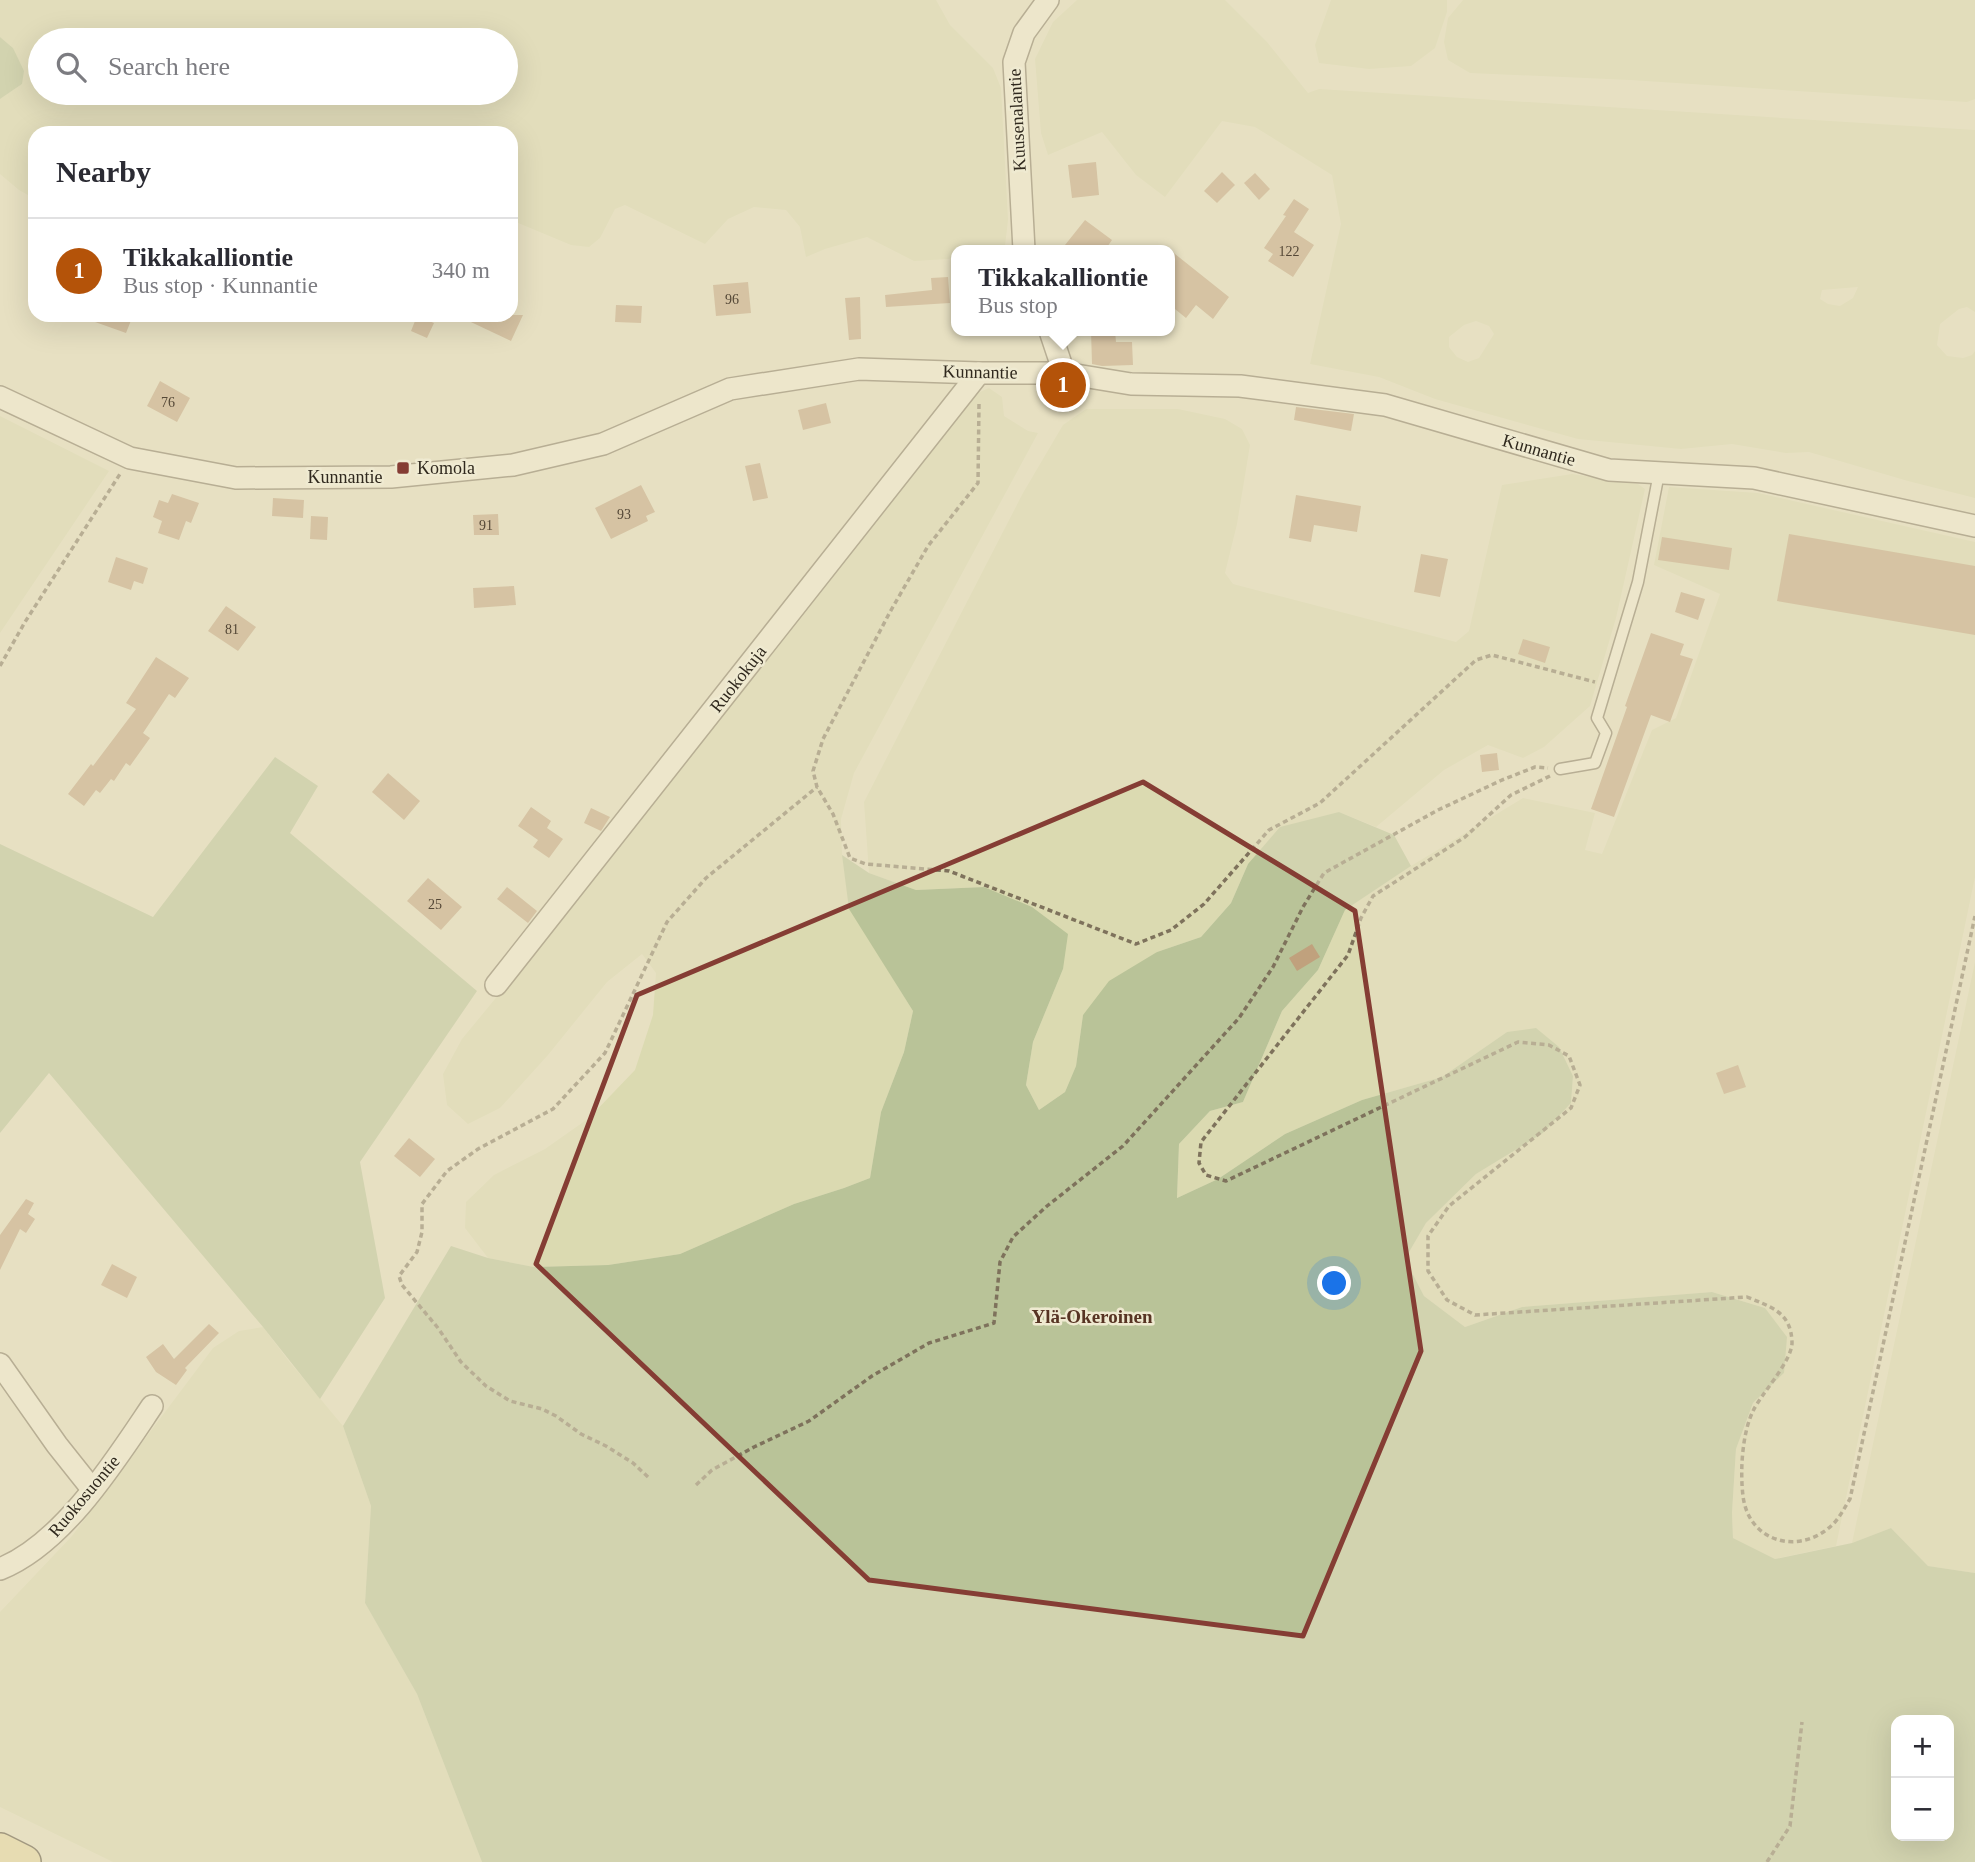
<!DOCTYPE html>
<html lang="en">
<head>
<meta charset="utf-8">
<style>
  :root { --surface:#fff; --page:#f7f7f7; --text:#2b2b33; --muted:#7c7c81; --line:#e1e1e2; --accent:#b45309 }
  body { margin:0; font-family:Georgia,serif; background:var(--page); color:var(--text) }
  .controls { position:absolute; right:21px; bottom:21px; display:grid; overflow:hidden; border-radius:14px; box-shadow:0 7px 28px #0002 }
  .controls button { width:63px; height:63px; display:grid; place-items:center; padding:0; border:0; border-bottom:2px solid var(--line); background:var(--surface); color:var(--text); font:35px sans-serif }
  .you { position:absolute; left:1335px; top:1284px; width:24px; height:24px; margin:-18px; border:5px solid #fff; border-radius:50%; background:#1a73e8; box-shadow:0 0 0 10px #1a73e833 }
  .badge { display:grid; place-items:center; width:46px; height:46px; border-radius:50%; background:var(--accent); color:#fff; font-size:23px; font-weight:700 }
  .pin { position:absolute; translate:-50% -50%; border:4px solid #fff; box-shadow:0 2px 7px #0006 }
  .popup { position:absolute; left:951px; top:245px; width:224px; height:91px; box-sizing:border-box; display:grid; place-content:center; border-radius:14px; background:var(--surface); filter:drop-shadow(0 2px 5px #0005); font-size:23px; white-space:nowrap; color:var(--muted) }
  .popup b { font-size:26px; color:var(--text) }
  .popup::after { content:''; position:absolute; left:50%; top:100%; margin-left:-14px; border:14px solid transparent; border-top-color:var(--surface) }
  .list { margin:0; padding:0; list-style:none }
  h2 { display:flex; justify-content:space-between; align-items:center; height:91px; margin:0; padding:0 28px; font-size:30px }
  h2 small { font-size:23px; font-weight:400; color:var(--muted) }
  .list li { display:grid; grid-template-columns:46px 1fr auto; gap:21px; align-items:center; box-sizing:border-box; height:105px; padding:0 28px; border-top:2px solid var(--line) }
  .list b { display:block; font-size:26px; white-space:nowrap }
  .list p { margin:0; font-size:23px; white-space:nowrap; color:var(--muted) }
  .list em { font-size:23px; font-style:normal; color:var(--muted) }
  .icon { flex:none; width:38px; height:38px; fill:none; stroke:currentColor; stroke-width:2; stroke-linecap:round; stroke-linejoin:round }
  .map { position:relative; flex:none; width:1975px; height:1862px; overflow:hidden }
  .search { position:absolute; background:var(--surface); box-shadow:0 7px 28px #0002; left:28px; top:28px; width:490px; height:77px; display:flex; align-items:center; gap:18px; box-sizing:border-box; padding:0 24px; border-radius:38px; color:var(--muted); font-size:26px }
  .panel { position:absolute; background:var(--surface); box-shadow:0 7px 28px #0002; left:28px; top:126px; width:490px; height:196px; border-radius:21px }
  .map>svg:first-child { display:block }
  .farmland { fill:#dbdab1; fill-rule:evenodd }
  .green { fill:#b9c398; fill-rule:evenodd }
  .building { fill:#c0a17d }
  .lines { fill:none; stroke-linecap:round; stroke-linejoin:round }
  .lane-casing { stroke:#7e725c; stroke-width:13 }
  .street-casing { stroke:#7e725c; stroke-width:24 }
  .primary-casing { stroke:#4d412f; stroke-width:36 }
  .path { stroke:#7e725c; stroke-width:3.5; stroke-dasharray:5 3.5; stroke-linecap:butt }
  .lane { stroke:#f3eed4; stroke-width:10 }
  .street { stroke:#f3eed4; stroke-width:21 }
  .primary { stroke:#e6d89e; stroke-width:33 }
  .marked { fill:none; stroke:#853d34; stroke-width:5; stroke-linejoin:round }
  .poi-dot { fill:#853d34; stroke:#efead1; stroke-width:2.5 }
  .labels { text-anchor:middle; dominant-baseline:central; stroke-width:5; stroke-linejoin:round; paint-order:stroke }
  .number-label { font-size:14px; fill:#544736 }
  .street-label { font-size:18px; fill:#30291e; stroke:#efead1 }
  .poi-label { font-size:18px; fill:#30291e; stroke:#efead1; text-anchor:start }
  .neighbourhood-label { font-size:19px; font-weight:bold; fill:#573423; stroke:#efead1 }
</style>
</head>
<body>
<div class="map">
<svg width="1975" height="1862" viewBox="0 0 1975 1862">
  <rect width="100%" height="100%" fill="#e7e0c2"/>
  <g class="farmland">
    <path d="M0,0H936L950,25L993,68L1001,88L1008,220L1005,246L981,250H956V257L948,259L914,261L867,237L825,249L806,257L800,227L786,210L754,207L728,219L705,244L625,205L615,209L600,238L589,247L571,245L511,220V133H35V199L19,190L0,174V99L22,84L13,48L0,37ZM40,40H506V93H40Z"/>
    <path d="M1077,0H1225L1267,42L1308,93L1319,89L1975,130V312L1967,307L1959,309L1940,324L1937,345L1947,356L1963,358L1972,355L1975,351V498L1908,481L1809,452L1786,453L1732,444L1681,449L1578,439L1435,399L1379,377L1310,364L1341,224L1332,175L1255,127L1222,121L1165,197L1136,175L1102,132L1048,155L1041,133L1035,59L1053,22ZM1858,287L1853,298L1840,306L1828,304L1820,299L1822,290ZM1476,321L1489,326L1494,334L1479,358L1468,362L1457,357L1449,347V337L1464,325Z"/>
    <polygon points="1331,0 1447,0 1447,12 1435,48 1411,66 1369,69 1319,63 1315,45"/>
    <polygon points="1463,0 1975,0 1975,99 1967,102 1630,80 1470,73 1448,60 1444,42 1448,18"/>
    <polygon points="989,388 1002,397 1004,416 1028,431 1038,433 854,773 841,819 842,855 850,909 913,1011 904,1052 881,1112 870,1178 844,1188 794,1204 680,1254 608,1265 534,1267 488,1258 465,1228 466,1202 494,1175 545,1149 589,1118 635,1070 653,1015 656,973 642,954 607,982 548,1055 500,1108 468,1124 447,1105 443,1074 462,1039 575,902 973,395"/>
    <polygon points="1086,409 1178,409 1225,419 1242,429 1250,445 1237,524 1225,573 1233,584 1456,642 1469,631 1502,485 1572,474 1638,484 1645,489 1616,618 1590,706 1544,747 1523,758 1488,745 1444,770 1376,827 1339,812 1248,864 1231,903 1201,937 1157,952 1083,1015 1076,1066 1065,1092 1039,1110 1026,1085 1033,1042 1063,969 984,887 916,890 869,873 864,802 1023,493 1063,425"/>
    <polygon points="0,416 109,471 0,633"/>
    <polygon points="1669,487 1758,493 1975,542 1975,877 1836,1546 1775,1559 1733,1538 1732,1513 1736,1449 1753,1403 1784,1373 1765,1308 1712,1292 1522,1307 1465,1327 1424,1296 1405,1259 1426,1223 1476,1174 1543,1133 1571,1103 1573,1076 1559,1048 1507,1032 1442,1077 1362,1100 1285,1134 1218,1179 1177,1198 1179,1144 1210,1111 1243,1102 1282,1011 1318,970 1345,910 1411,866 1523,798 1595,813 1585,850 1602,854 1652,730 1676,718 1720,594 1654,565"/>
    <polygon points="1975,962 1975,1573 1928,1566 1891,1528 1852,1543"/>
    <polygon points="263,1327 288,1360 343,1426 371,1506 365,1603 417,1694 482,1862 113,1862 0,1807 0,1612 72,1536 213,1348 239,1331"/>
  </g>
  <g class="green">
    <polygon points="0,37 13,48 24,71 22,84 0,99"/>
    <polygon points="275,757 318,786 290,833 477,991 360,1162 385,1298 320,1399 263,1327 49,1073 0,1133 0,844 153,917"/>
    <path d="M1339,812L1394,835L1411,866L1345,910L1318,970L1282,1011L1243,1102L1210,1111L1179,1144L1177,1198L1218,1179L1285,1134L1362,1100L1442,1077L1507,1032L1536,1028L1559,1047L1573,1076L1571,1103L1543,1133L1476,1174L1426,1223L1405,1259L1424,1296L1465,1327L1522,1307L1712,1292L1765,1308L1787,1337L1784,1373L1753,1403L1736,1449L1732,1513L1733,1538L1775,1559L1852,1543L1891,1528L1928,1566L1975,1573V1862H482L417,1694L365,1603L371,1506L343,1426L451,1246L488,1258L534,1267L608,1265L680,1254L794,1204L844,1188L870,1178L881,1112L904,1052L913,1011L849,909L842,855L869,873L916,890L984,887L1032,907L1068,934L1063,969L1033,1042L1026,1085L1039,1110L1065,1092L1076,1066L1083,1015L1109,981L1157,952L1201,937L1231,903L1248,864L1280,827ZM1896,1720H1949V1836H1896Z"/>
  </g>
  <g class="building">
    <polygon points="1096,162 1099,195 1072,198 1068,165"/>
    <polygon points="1222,172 1235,185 1217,203 1204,191"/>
    <polygon points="1255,173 1270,189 1259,200 1244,183"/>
    <polygon points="1294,199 1309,209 1294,232 1314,245 1293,277 1268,261 1273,254 1264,248 1286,216 1283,215"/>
    <polygon points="1085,220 1112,240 1105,250 1061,250"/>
    <polygon points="1170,250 1229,297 1213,319 1196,305 1186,318 1170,305"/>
    <polygon points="948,277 950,303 886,307 885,295 932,290 931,278"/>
    <polygon points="748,282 751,313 716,316 713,285"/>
    <polygon points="860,297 861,339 849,340 845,298"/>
    <polygon points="616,305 642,306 641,323 615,322"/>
    <polygon points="82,315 124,315 132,318 126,333 81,317"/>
    <polygon points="456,315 523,315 511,341"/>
    <polygon points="417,316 434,323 427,338 411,331"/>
    <polygon points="1091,331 1115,331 1116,342 1132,342 1133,365 1102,366 1092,364"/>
    <polygon points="160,381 190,398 177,422 147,406"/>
    <polygon points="826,403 831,423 803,430 798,410"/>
    <polygon points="1296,407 1354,414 1351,431 1294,420"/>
    <polygon points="760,463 768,498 753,501 745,466"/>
    <polygon points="641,485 655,512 646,516 648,521 611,539 595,508"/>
    <polygon points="172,494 199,503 191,523 186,521 179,540 158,533 162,521 153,517 159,500 168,503"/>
    <polygon points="1296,495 1361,506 1357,532 1314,525 1311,542 1289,538"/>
    <polygon points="273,498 304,500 303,518 272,516"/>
    <polygon points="498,514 499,535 474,535 473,515"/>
    <polygon points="311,516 328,517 327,540 310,539"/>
    <polygon points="1789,534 1975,566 1975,635 1777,601"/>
    <polygon points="1662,537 1732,548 1729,570 1658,560"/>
    <polygon points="1421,554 1448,559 1440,597 1414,592"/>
    <polygon points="116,557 148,568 143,584 134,581 131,590 108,582"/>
    <polygon points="514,586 516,605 474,608 473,588"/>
    <polygon points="1681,592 1705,599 1698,620 1675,612"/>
    <polygon points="226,606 256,627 238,651 208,631"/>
    <polygon points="1651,633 1684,644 1680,655 1693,659 1670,722 1651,715 1614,817 1591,809 1627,707 1625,706"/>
    <polygon points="1523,639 1550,647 1545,663 1518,654"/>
    <polygon points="156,657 189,678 175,698 169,694 143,733 150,738 130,766 126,763 114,781 111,779 100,793 96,790 84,806 68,794 91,764 93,766 136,709 126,703"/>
    <polygon points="1497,753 1499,770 1482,772 1480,755"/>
    <polygon points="388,773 420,801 404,820 372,792"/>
    <polygon points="531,807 551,821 547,828 563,839 549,858 533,847 538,840 518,826"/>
    <polygon points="591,808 610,817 601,831 584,823"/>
    <polygon points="428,878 462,907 441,930 407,901"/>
    <polygon points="507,887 537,911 528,923 497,899"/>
    <polygon points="1312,944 1320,957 1297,971 1289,958"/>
    <polygon points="1738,1065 1746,1087 1724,1094 1716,1073"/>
    <polygon points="409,1138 435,1159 420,1177 394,1156"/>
    <polygon points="26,1199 34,1203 28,1214 35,1219 26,1233 20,1229 0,1270 0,1235"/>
    <polygon points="112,1264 137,1277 127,1298 101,1285"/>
    <polygon points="209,1324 219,1333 185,1368 187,1370 176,1385 156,1372 146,1357 163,1344 174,1359"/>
  </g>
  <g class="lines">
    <defs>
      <polyline id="lane" points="1560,769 1595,763 1606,733 1597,718 1638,582 1659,473"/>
      <g id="street">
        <polyline points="1024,250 1014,62 1024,33 1048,0"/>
        <polyline points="1050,331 1064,373"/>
        <polyline points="0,397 130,458 236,478 391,477 513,465 603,444 730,389 859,369 979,373 1064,373 1131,384 1240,386 1385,405 1609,470 1754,478 1975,526"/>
        <polyline points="496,985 979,373"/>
        <polyline points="0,1364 57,1445 92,1489"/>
        <path d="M0,1569C63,1544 115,1461 152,1406"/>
      </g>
      <polyline id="primary" points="0,1850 24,1862"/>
    </defs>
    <use href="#lane" class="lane-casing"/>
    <use href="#street" class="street-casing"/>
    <use href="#primary" class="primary-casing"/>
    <g class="path">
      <polyline points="979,404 978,483 928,546 890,612 823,739 813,771 817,787 833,814 850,858 866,864 949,871 1136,944 1171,930 1204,904 1269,830 1320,803 1476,660 1492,655 1595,682"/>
      <polyline points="0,666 25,622 120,474"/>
      <path d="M1550,776L1511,795L1465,837L1373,896L1361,918L1348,955L1201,1142L1199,1163L1206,1175L1226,1181L1518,1042L1549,1045L1569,1056L1580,1085L1571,1108L1449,1206L1428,1236V1271L1447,1300L1475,1315L1747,1297C1771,1307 1791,1312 1792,1342C1793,1360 1761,1394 1753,1411C1742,1434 1740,1471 1743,1496C1749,1545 1804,1556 1835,1522C1841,1515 1845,1507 1850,1499L1975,916"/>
      <polyline points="648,1477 633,1463 606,1446 581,1434 556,1416 542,1409 510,1401 486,1386 461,1362 438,1328 402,1285 399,1276 417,1252 422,1232 422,1204 447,1171 478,1149 553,1109 605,1053 667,922 706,878 817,787"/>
      <polyline points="696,1485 712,1470 754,1447 809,1421 872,1376 929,1343 994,1323 1000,1262 1013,1237 1047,1206 1123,1146 1239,1018 1273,967 1303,907 1324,873 1438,810 1502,780 1535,767 1548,768"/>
      <polyline points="1767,1862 1790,1826 1802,1722"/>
    </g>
    <use href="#lane" class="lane"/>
    <use href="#street" class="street"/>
    <use href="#primary" class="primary"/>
  </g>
  <path d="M0 0H1975V1862H0ZM1143,782L1355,911L1421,1351L1303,1636L869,1580L536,1264L637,995Z" fill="#e7e0c2" fill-opacity=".55" fill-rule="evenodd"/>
  <path class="marked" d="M1143,782L1355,911L1421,1351L1303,1636L869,1580L536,1264L637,995Z"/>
  <rect class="poi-dot" x="396" y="461" width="14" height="14" rx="3.5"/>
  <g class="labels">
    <g class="number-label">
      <text x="1289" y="251">122</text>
      <text x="732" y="299">96</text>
      <text x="168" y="402">76</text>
      <text x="624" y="514">93</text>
      <text x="486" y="525">91</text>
      <text x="232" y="629">81</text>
      <text x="435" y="904">25</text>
    </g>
    <g class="street-label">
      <text transform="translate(1017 120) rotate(-93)">Kuusenalantie</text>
      <text transform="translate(980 372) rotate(1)">Kunnantie</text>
      <text transform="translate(1539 450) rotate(16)">Kunnantie</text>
      <text x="345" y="477">Kunnantie</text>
      <text transform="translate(738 679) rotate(-52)">Ruokokuja</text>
      <text transform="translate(84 1496) rotate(-50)">Ruokosuontie</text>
    </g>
    <g class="poi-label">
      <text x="417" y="468">Komola</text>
    </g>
    <g class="neighbourhood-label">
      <text x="1092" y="1316">Ylä-Okeroinen</text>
    </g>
  </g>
</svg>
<div class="controls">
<button>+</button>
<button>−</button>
</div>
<div class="you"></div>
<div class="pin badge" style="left:1063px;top:385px">1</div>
<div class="popup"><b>Tikkakalliontie</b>Bus stop</div>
<div class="search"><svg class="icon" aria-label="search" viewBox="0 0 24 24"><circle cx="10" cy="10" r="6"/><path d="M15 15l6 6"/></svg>Search here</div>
<section class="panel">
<h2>Nearby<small></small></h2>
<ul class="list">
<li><span class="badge">1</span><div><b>Tikkakalliontie</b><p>Bus stop · Kunnantie</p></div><em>340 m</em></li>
</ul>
</section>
</div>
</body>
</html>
